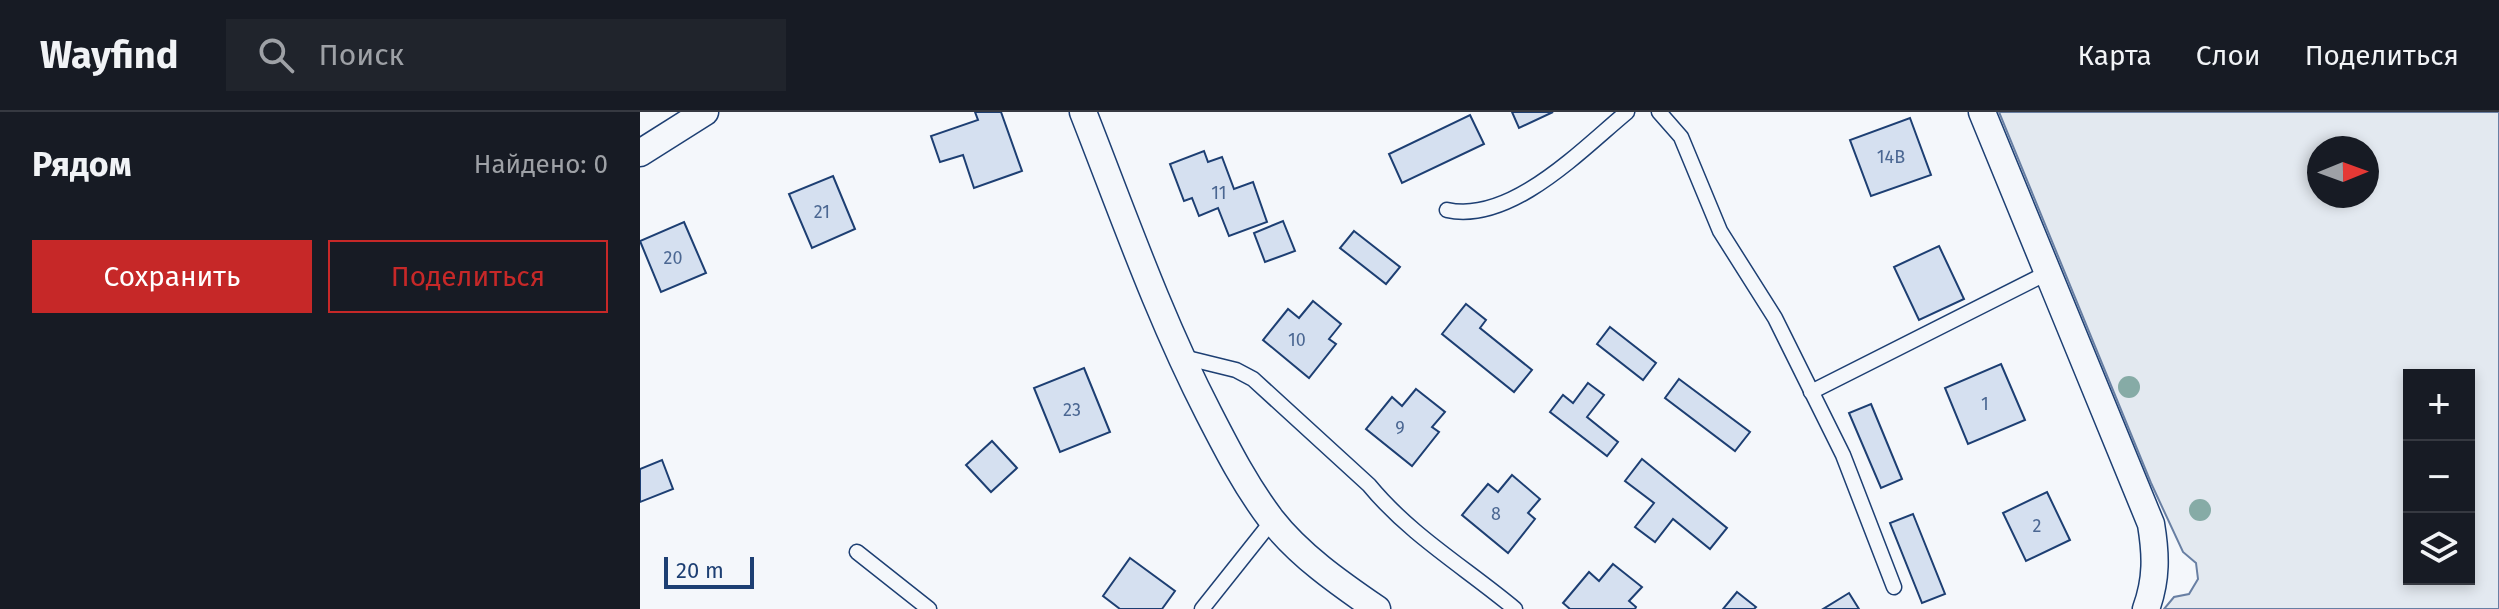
<!DOCTYPE html>
<html lang="ru">
<head>
<meta charset="utf-8">
<style>
  :root { --surface:#171b24; --page:#20242c; --text:#f1f3f6; --muted:#9ea1a6; --line:#363941; --accent:#c62828 }
  body { margin:0; font-family:"Fira Sans",sans-serif; background:var(--page); color:var(--text) }
  .controls { position:absolute; right:24px; bottom:24px; display:grid; overflow:hidden; border-radius:0px; box-shadow:0 4px 12px #0003 }
  .controls button { width:72px; height:72px; display:grid; place-items:center; padding:0; border:0; border-bottom:2px solid var(--line); background:var(--surface); color:var(--text); font:40px sans-serif }
  .compass { position:absolute; left:1667px; top:24px; width:72px; height:72px; border-radius:50%; background:var(--surface); box-shadow:0 4px 12px #0003; rotate:89deg }
  .scale { position:absolute; left:24px; bottom:20px; width:90px; box-sizing:border-box; padding-left:8px; border:4px solid #1d3f73; border-top:0; font-size:22px; line-height:28px; white-space:nowrap; color:#1d3f73; -webkit-text-stroke:6px #f4f7fb; paint-order:stroke }
  .list { margin:0; padding:0; list-style:none }
  h2 { display:flex; justify-content:space-between; align-items:center; height:104px; margin:0; padding:0 32px; font-size:34px }
  h2 small { font-size:26px; font-weight:400; color:var(--muted) }
  .actions { display:flex; gap:16px; padding:24px 32px }
  .actions a { flex:1; padding:18px 0; border:2px solid var(--accent); border-radius:0px; text-align:center; font-size:28px; color:var(--accent) }
  .actions .main { background:var(--accent); color:#fff }
  .icon { flex:none; width:44px; height:44px; fill:none; stroke:currentColor; stroke-width:2; stroke-linecap:round; stroke-linejoin:round }
  .map { position:relative; flex:none; width:1859px; height:497px; overflow:hidden }
  header { display:flex; align-items:center; gap:48px; box-sizing:border-box; height:112px; padding:0 40px; background:var(--surface); border-bottom:2px solid var(--line) }
  header strong { font-size:38px }
  nav { display:flex; gap:44px; margin-inline-start:auto; font-size:28px }
  .search { width:560px; height:72px; background:var(--page); display:flex; align-items:center; gap:20px; box-sizing:border-box; padding:0 28px; border-radius:0px; color:var(--muted); font-size:30px }
  main { display:flex }
  aside { flex:1; background:var(--surface) }
  .map>svg:first-child { display:block }
  .green { fill:#e3e9f0; stroke:#687fa3; stroke-width:2; fill-rule:evenodd }
  .building { fill:#d5e0f0; stroke:#1d3f73; stroke-width:2 }
  .lines { fill:none; stroke-linecap:round; stroke-linejoin:round }
  .lane-casing { stroke:#1d3f73; stroke-width:17 }
  .street-casing { stroke:#1d3f73; stroke-width:29 }
  .lane { stroke:#f4f7fb; stroke-width:14 }
  .street { stroke:#f4f7fb; stroke-width:26 }
  .tree { fill:#86aba6 }
  .labels { text-anchor:middle; dominant-baseline:central; stroke-width:6; stroke-linejoin:round; paint-order:stroke }
  .number-label { font-size:18px; fill:#4b6792 }
</style>
</head>
<body>
<header>
<strong>Wayfind</strong>
<div class="search"><svg class="icon" aria-label="search" viewBox="0 0 24 24"><circle cx="10" cy="10" r="6"/><path d="M15 15l6 6"/></svg>Поиск</div>
<nav><a>Карта</a><a>Слои</a><a>Поделиться</a></nav>
</header>
<main>
<aside>
<h2>Рядом<small>Найдено: 0</small></h2>
<ul class="list">
</ul>
<div class="actions"><a class="main">Сохранить</a><a>Поделиться</a></div>
</aside>
<div class="map">
<svg width="1859" height="497" viewBox="0 0 1859 497">
  <rect width="100%" height="100%" fill="#f4f7fb"/>
  <path class="green" d="M1359,0H1859V497H1524L1534,485L1549,482L1558,467L1556,451L1543,440L1511,371ZM1679,36H1727V84H1679ZM1769,263H1829V467H1769Z"/>
  <g class="building">
    <polygon points="335,0 361,0 382,59 334,76 323,43 300,50 291,24 338,8"/>
    <polygon points="872,0 913,0 879,16"/>
    <polygon points="830,3 844,32 762,71 749,42"/>
    <polygon points="1270,6 1291,63 1231,84 1210,28"/>
    <polygon points="564,39 568,50 582,45 594,77 613,70 627,110 589,124 578,96 559,104 552,86 544,89 530,52"/>
    <polygon points="193,64 215,117 172,136 149,82"/>
    <polygon points="643,109 655,139 625,150 614,121"/>
    <polygon points="44,110 66,161 21,180 0,129"/>
    <polygon points="714,119 760,155 746,172 700,136"/>
    <polygon points="1299,134 1324,187 1279,208 1254,155"/>
    <polygon points="673,189 701,212 689,227 696,232 669,266 623,228 648,197 659,206"/>
    <polygon points="826,192 846,208 840,216 892,258 874,280 802,222"/>
    <polygon points="970,215 1016,251 1003,268 957,232"/>
    <polygon points="1361,252 1385,308 1328,332 1305,276"/>
    <polygon points="444,256 470,320 420,340 394,276"/>
    <polygon points="1039,267 1110,320 1095,339 1025,286"/>
    <polygon points="948,271 964,283 947,305 978,330 967,344 910,300 923,283 933,291"/>
    <polygon points="776,277 805,300 792,315 799,320 772,354 726,317 752,285 762,294"/>
    <polygon points="1231,292 1262,367 1241,376 1209,301"/>
    <polygon points="352,329 377,356 351,380 326,353"/>
    <polygon points="1002,347 1087,416 1070,437 1033,407 1015,430 995,415 1014,391 985,369"/>
    <polygon points="22,348 33,377 0,390 0,357"/>
    <polygon points="872,363 900,387 888,401 895,407 868,441 822,403 848,372 858,380"/>
    <polygon points="1407,380 1430,428 1386,449 1363,401"/>
    <polygon points="1273,402 1305,482 1282,491 1250,411"/>
    <polygon points="490,446 535,479 522,497 480,497 463,484"/>
    <polygon points="973,452 1002,475 989,489 996,495 995,497 930,497 923,491 949,460 959,469"/>
    <polygon points="1097,480 1116,495 1114,497 1083,497"/>
    <polygon points="1209,481 1219,497 1183,497"/>
  </g>
  <g class="lines">
    <defs>
      <g id="lane">
        <polyline points="1019,0 1041,25 1080,119 1135,206 1203,343 1254,475"/>
        <path d="M807,98C871,112 941,38 987,0"/>
        <path d="M539,244L596,258L613,267L729,373C770,423 826,456 875,497"/>
        <polyline points="1171,280 1409,160"/>
        <polyline points="217,440 289,497"/>
        <polyline points="562,497 632,409"/>
      </g>
      <g id="street">
        <path d="M443,0C483,102 519,205 569,302C588,339 606,374 631,407C659,443 699,471 737,497"/>
        <path d="M1342,0L1511,412C1516,442 1517,467 1506,497"/>
        <polyline points="0,41 65,0"/>
      </g>
    </defs>
    <use href="#lane" class="lane-casing"/>
    <use href="#street" class="street-casing"/>
    <use href="#lane" class="lane"/>
    <use href="#street" class="street"/>
  </g>
  <g class="tree">
    <circle cx="1489" cy="275" r="11"/>
    <circle cx="1560" cy="398" r="11"/>
  </g>
  <g class="labels">
    <g class="number-label">
      <text x="1251" y="45">14В</text>
      <text x="579" y="81">11</text>
      <text x="182" y="100">21</text>
      <text x="33" y="146">20</text>
      <text x="657" y="228">10</text>
      <text x="1345" y="292">1</text>
      <text x="432" y="298">23</text>
      <text x="760" y="316">9</text>
      <text x="856" y="402">8</text>
      <text x="1397" y="414">2</text>
    </g>
  </g>
</svg>
<div class="controls">
<button>+</button>
<button>−</button>
<button><svg class="icon" aria-label="layers" viewBox="0 0 24 24"><path d="M12 4l9 5-9 5-9-5zM3 14l9 5 9-5"/></svg></button>
</div>
<svg class="compass" viewBox="-18 -18 36 36"><path d="M0-13l5 13h-10z" fill="#e53935"/><path d="M0 13l5-13h-10z" fill="#9ea1a6"/></svg>
<div class="scale">20 m</div>
</div>
</main>
</body>
</html>
